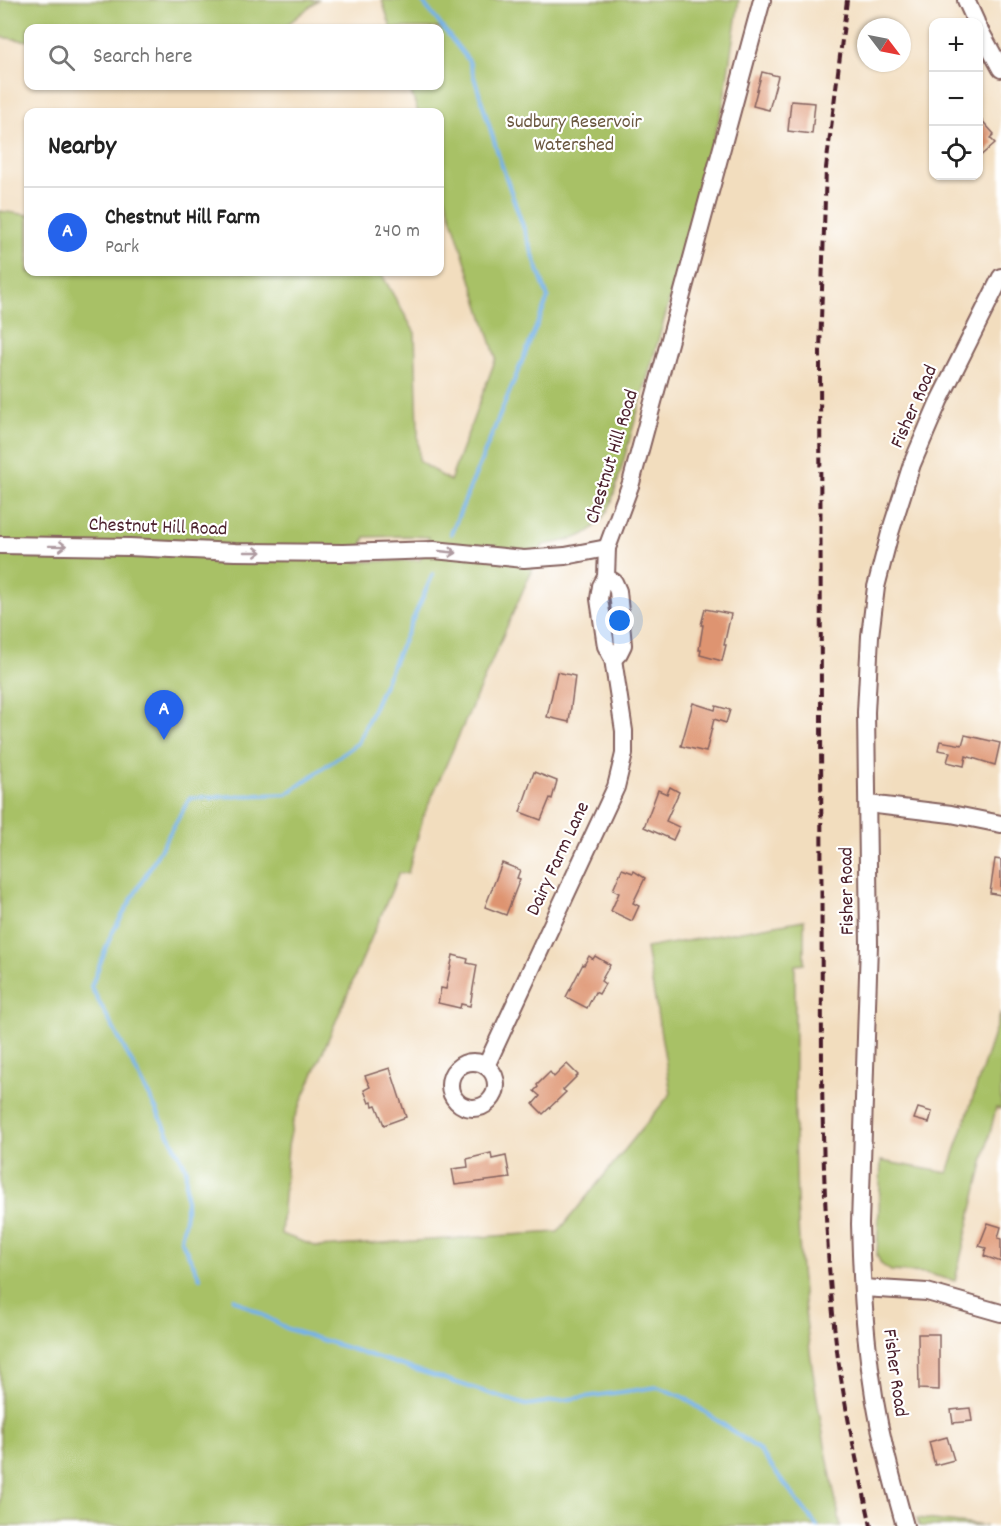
<!DOCTYPE html>
<html lang="en">
<head>
<meta charset="utf-8">
<style>
  :root { --surface:#fff; --page:#f2f2f2; --text:#222; --muted:#767676; --line:#e0e0e0; --accent:#2563eb }
  body { margin:0; font-family:Dekko,sans-serif; background:var(--page); color:var(--text) }
  .controls { position:absolute; right:18px; top:18px; display:grid; overflow:hidden; border-radius:12px; box-shadow:0 2px 4px #0004 }
  .controls button { width:54px; height:54px; display:grid; place-items:center; padding:0; border:0; border-bottom:2px solid var(--line); background:var(--surface); color:var(--text); font:30px sans-serif }
  .compass { position:absolute; left:857px; top:18px; width:54px; height:54px; border-radius:50%; background:var(--surface); box-shadow:0 2px 4px #0004; rotate:122deg }
  .you { position:absolute; left:620px; top:621px; width:21px; height:21px; margin:-15px; border:4px solid #fff; border-radius:50%; background:#1a73e8; box-shadow:0 0 0 9px #1a73e833 }
  .badge { display:grid; place-items:center; width:39px; height:39px; border-radius:50%; background:var(--accent); color:#fff; font-size:20px; font-weight:700 }
  .pin { position:absolute; translate:-50% -50px; filter:drop-shadow(0 2px 3px #0008) }
  .pin::after { content:''; position:absolute; top:32px; width:21px; height:18px; background:inherit; clip-path:polygon(0 0,100% 0,50% 100%) }
  .list { margin:0; padding:0; list-style:none }
  h2 { display:flex; justify-content:space-between; align-items:center; height:78px; margin:0; padding:0 24px; font-size:26px }
  h2 small { font-size:20px; font-weight:400; color:var(--muted) }
  .list li { display:grid; grid-template-columns:39px 1fr auto; gap:18px; align-items:center; box-sizing:border-box; height:90px; padding:0 24px; border-top:2px solid var(--line) }
  .list b { display:block; font-size:22px; white-space:nowrap }
  .list p { margin:0; font-size:20px; white-space:nowrap; color:var(--muted) }
  .list em { font-size:20px; font-style:normal; color:var(--muted) }
  .icon { flex:none; width:33px; height:33px; fill:none; stroke:currentColor; stroke-width:2; stroke-linecap:round; stroke-linejoin:round }
  .map { position:relative; flex:none; width:1001px; height:1526px; overflow:hidden }
  .search { position:absolute; background:var(--surface); box-shadow:0 2px 4px #0004; left:24px; top:24px; width:420px; height:66px; display:flex; align-items:center; gap:15px; box-sizing:border-box; padding:0 21px; border-radius:12px; color:var(--muted); font-size:22px }
  .panel { position:absolute; background:var(--surface); box-shadow:0 2px 4px #0004; left:24px; top:108px; width:420px; height:168px; border-radius:12px }
  .map>svg:first-child { display:block }
  .green { fill:#a8c166; stroke:#797048; stroke-width:1.5; fill-rule:evenodd }
  .lines { fill:none; stroke-linecap:round; stroke-linejoin:round }
  .stream { stroke:#75b2e8; stroke-width:4 }
  .building { fill:#de9471 }
  .minor-casing { stroke:#85625e; stroke-width:20 }
  .minor { stroke:#fff; stroke-width:16 }
  .rail { stroke:#4a1f2b; stroke-width:4; stroke-dasharray:9 4.5; stroke-linecap:butt }
  .oneway { stroke:#ae9aa0 }
  .labels { text-anchor:middle; dominant-baseline:central; stroke-width:4.5; stroke-linejoin:round; paint-order:stroke }
  .park-label { font-size:20px; fill:#6b5840; stroke:#fff }
  .street-label { font-size:20px; fill:#4a1f2b; stroke:#fff }
</style>
</head>
<body>
<div class="map">
<svg width="1001" height="1526" viewBox="0 0 1001 1526">
  <rect width="100%" height="100%" fill="#fff"/>
  <filter id="ink" filterUnits="userSpaceOnUse"><feTurbulence type="fractalNoise" baseFrequency=".0167" numOctaves="2"/><feDisplacementMap in="SourceGraphic" scale="12" xChannelSelector="R" yChannelSelector="G"/><feConvolveMatrix kernelMatrix="1 2 1 2 8 2 1 2 1" color-interpolation-filters="sRGB"/></filter>
  <filter id="wash" filterUnits="userSpaceOnUse"><feTurbulence type="fractalNoise" baseFrequency=".008" numOctaves="4" result="noise"/><feDisplacementMap in="SourceGraphic" scale="24" xChannelSelector="R" yChannelSelector="G"/><feGaussianBlur stdDeviation="1.35" result="paint"/><feColorMatrix in="noise" values="0 0 0 0 0 0 0 0 0 0 0 0 0 0 0 0 0 1.4 0 .05"/><feComposite in="paint" operator="in"/></filter>
  <g filter="url(#wash)">
    <rect width="100%" height="100%" fill="#f2ddbe"/>
    <g class="green">
      <polygon points="0,0 318,0 283,28 28,28 28,41 0,37"/>
      <path d="M382,0H739L723,105L668,306L611,504C595,536 577,540 543,545L423,817L408,873H399L293,1122L288,1146L281,1234L318,1247L558,1232L671,1093L646,948L804,920V964L795,965C795,1066 793,1168 801,1270C808,1356 823,1441 841,1526H0V211L28,215V272H364L382,275L415,333L419,461L450,481L496,358L440,181V112H418L409,86H440V28H391ZM407,536L429,537L420,560L356,562L365,537Z"/>
      <polygon points="1001,1012 1001,1109 996,1108 955,1281 925,1273 891,1271 881,1264 877,1255 881,1161 948,1173"/>
      <polygon points="917,1518 985,1526 986,1526 919,1526"/>
    </g>
    <g class="lines">
      <g class="stream">
        <polyline points="421,0 469,61 501,163 548,298 451,534"/>
        <polyline points="200,1278 181,1240 186,1213 186,1168 138,1074 91,987 111,935 190,798 287,794 358,743 433,574"/>
        <polyline points="234,1299 288,1329 526,1405 658,1387 685,1398 758,1449 817,1526"/>
      </g>
    </g>
    <g id="blocks">
      <g class="building">
        <polygon points="762,72 778,76 769,110 753,106"/>
        <polygon points="791,101 815,103 812,134 788,131"/>
        <polygon points="978,116 994,134 990,138 995,143 978,158"/>
        <polygon points="705,609 731,614 724,645 726,645 722,661 700,655 701,650 699,650 703,625 701,625"/>
        <polygon points="557,672 575,676 569,722 547,717"/>
        <polygon points="693,703 715,710 716,706 730,710 726,723 714,719 706,752 681,746"/>
        <polygon points="965,735 1000,743 995,765 966,756 964,766 947,762 950,752 938,750 940,741 962,745"/>
        <polygon points="534,772 557,781 552,799 550,798 541,820 520,812"/>
        <polygon points="670,787 679,792 666,821 679,827 673,840 644,827 658,790 667,794"/>
        <polygon points="995,859 1001,860 1001,895 990,893"/>
        <polygon points="502,863 520,870 517,878 520,879 506,915 485,907"/>
        <polygon points="622,869 633,873 634,871 645,878 633,903 639,906 632,921 611,911 619,893 613,890"/>
        <polygon points="453,955 468,959 467,963 477,965 470,1006 461,1004 460,1008 438,1003 441,988 446,989"/>
        <polygon points="589,956 593,959 595,956 610,965 601,981 605,984 599,994 595,992 587,1008 566,997 583,964 584,965"/>
        <polygon points="567,1064 578,1075 563,1090 566,1092 543,1114 533,1104 540,1096 534,1091 538,1087 537,1085 550,1072 554,1077"/>
        <polygon points="390,1068 406,1117 384,1125 376,1105 373,1106 372,1102 369,1103 364,1090 370,1087 365,1076"/>
        <polygon points="918,1108 932,1112 929,1123 914,1119"/>
        <polygon points="491,1153 492,1159 506,1156 510,1178 455,1185 452,1169 468,1167 467,1159"/>
        <polygon points="988,1223 1001,1227 998,1238 1001,1239 1001,1262 984,1256 986,1248 979,1246"/>
        <polygon points="918,1334 939,1334 939,1390 919,1389"/>
        <polygon points="970,1408 972,1421 953,1423 951,1410"/>
        <polygon points="947,1437 954,1460 935,1465 929,1442"/>
      </g>
    </g>
  </g>
  <g filter="url(#ink)">
    <use href="#blocks" fill-opacity="0" stroke="#85625e" stroke-width="1.5"/>
    <g class="lines">
      <defs>
        <g id="minor">
          <polyline points="966,0 976,22"/>
          <polyline points="978,27 1001,69"/>
          <polyline points="0,545 129,547 235,552 343,553 434,550 524,559 565,556 607,548"/>
          <polyline points="606,577 614,582 618,591 623,645 619,653 613,659 606,646 599,599 601,586 606,577 607,548 631,483 762,0"/>
          <polyline points="868,804 951,814 1001,824"/>
          <circle cx="473" cy="1085" r="23"/>
          <polyline points="486,1066 616,787 624,754 624,731 613,659"/>
          <polyline points="863,1288 927,1292 1001,1313"/>
          <path d="M905,1526C898,1501 891,1475 885,1450C867,1377 862,1299 860,1224L869,944L866,712L870,636L876,587L890,533L912,464L939,401L1001,277"/>
        </g>
      </defs>
      <use href="#minor" class="minor-casing"/>
      <use href="#minor" class="minor"/>
      <path class="rail" d="M847,0L826,168L820,351L822,1072C823,1165 826,1259 837,1351C845,1410 858,1468 871,1526"/>
    </g>
    <defs><path id="oneway-shaft" d="M-6 0H5M1.5-3L5.5 0L1.5 3" fill="none" stroke-width="1.6" stroke-linecap="round" stroke-linejoin="round" transform="scale(1.5)"/></defs>
    <g class="oneway">
      <use href="#oneway-shaft" transform="translate(58 546) rotate(1)"/>
      <use href="#oneway-shaft" transform="translate(253 552)"/>
      <use href="#oneway-shaft" transform="translate(448 552) rotate(6)"/>
    </g>
  </g>
  <g class="labels">
    <g class="park-label">
      <text x="574" y="123">Sudbury Reservoir<tspan x="574" dy="23">Watershed</tspan></text>
    </g>
    <g class="street-label">
      <text transform="translate(915 407) rotate(-66)">Fisher Road</text>
      <text transform="translate(613 457) rotate(-73)">Chestnut Hill Road</text>
      <text transform="translate(158 528) rotate(2)">Chestnut Hill Road</text>
      <text transform="translate(559 859) rotate(-65)">Dairy Farm Lane</text>
      <text transform="translate(848 891) rotate(-91)">Fisher Road</text>
      <text transform="translate(894 1373) rotate(82)">Fisher Road</text>
    </g>
  </g>
</svg>
<div class="controls">
<button>+</button>
<button>−</button>
<button><svg class="icon" aria-label="locate" viewBox="0 0 24 24"><circle cx="12" cy="12" r="6"/><path d="M12 2v4M12 18v4M2 12h4M18 12h4"/></svg></button>
</div>
<svg class="compass" viewBox="-18 -18 36 36"><path d="M0-13l5 13h-10z" fill="#e53935"/><path d="M0 13l5-13h-10z" fill="#767676"/></svg>
<div class="you"></div>
<div class="pin badge" style="left:164px;top:740px">A</div>
<div class="search"><svg class="icon" aria-label="search" viewBox="0 0 24 24"><circle cx="10" cy="10" r="6"/><path d="M15 15l6 6"/></svg>Search here</div>
<section class="panel">
<h2>Nearby<small></small></h2>
<ul class="list">
<li><span class="badge">A</span><div><b>Chestnut Hill Farm</b><p>Park</p></div><em>240 m</em></li>
</ul>
</section>
</div>
</body>
</html>
